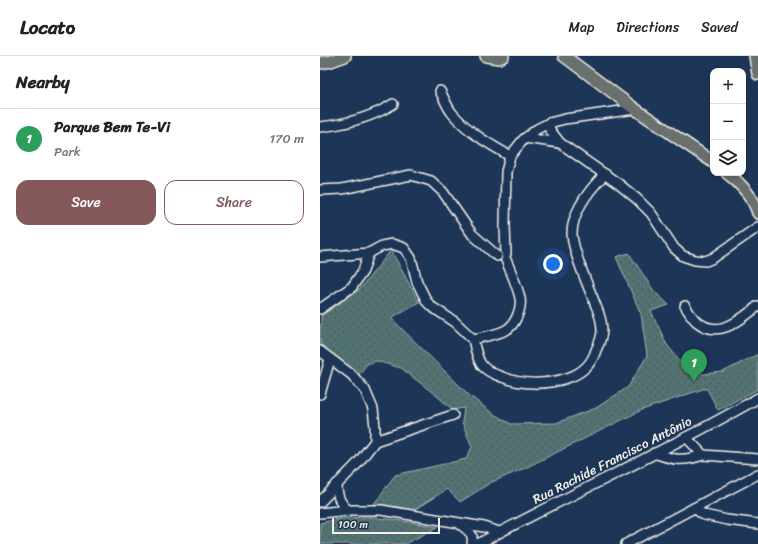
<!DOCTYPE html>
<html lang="en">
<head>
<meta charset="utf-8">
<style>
  :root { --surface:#fff; --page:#f6f6f6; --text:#222; --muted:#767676; --line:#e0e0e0; --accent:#85585c }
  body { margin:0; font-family:Sriracha,sans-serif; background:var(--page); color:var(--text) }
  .controls { position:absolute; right:12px; top:12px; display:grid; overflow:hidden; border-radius:8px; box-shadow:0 2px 6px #0003 }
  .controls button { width:36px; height:36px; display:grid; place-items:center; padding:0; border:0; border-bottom:1px solid var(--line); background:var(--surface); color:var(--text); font:20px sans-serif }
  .scale { position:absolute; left:12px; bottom:10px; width:108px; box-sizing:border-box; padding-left:4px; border:2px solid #f4f1e8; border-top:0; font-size:11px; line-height:14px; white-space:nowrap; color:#f4f1e8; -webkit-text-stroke:3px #1d3557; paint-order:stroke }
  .you { position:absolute; left:233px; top:208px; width:14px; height:14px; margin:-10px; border:3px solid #fff; border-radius:50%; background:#1a73e8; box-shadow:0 0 0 6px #1a73e833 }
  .badge { display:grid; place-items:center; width:26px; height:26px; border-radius:50%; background:var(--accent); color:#fff; font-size:13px; font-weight:700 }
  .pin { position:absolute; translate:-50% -33px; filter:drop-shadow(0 1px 2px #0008) }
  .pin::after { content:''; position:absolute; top:21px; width:14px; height:12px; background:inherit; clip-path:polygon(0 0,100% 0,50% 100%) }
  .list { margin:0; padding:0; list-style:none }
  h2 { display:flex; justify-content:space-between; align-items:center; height:52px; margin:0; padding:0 16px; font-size:17px }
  h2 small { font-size:13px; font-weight:400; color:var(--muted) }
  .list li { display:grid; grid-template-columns:26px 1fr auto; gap:12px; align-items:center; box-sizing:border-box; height:60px; padding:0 16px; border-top:1px solid var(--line) }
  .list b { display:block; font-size:15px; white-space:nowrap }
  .list p { margin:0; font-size:13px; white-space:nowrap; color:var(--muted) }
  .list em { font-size:13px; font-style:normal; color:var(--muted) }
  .actions { display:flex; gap:8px; padding:12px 16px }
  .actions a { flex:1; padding:9px 0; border:1px solid var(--accent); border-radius:12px; text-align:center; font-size:14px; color:var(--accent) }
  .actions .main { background:var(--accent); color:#fff }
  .icon { flex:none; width:22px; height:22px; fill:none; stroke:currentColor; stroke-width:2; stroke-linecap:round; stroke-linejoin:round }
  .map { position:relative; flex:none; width:438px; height:488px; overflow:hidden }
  header { display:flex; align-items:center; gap:24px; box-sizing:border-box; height:56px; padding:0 20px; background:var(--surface); border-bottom:1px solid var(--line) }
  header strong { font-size:19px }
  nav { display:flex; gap:22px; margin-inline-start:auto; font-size:14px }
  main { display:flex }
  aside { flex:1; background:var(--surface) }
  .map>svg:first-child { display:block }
  .park { fill:url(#park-dots); stroke:#a3b2ae }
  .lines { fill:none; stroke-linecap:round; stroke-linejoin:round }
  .minor-casing { stroke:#f4f1e8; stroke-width:12 }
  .major-casing { stroke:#f4f1e8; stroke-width:14 }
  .minor { stroke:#1d3557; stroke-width:9 }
  .major { stroke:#6a706d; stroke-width:11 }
  .labels { text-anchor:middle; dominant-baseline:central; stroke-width:3.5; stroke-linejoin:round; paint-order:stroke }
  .street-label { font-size:13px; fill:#f4f1e8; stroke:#1d3557 }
</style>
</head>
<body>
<header>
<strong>Locato</strong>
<nav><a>Map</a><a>Directions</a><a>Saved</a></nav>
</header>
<main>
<aside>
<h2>Nearby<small></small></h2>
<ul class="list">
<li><span class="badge" style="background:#2e9e5b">1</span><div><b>Parque Bem Te-Vi</b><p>Park</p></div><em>170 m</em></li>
</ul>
<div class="actions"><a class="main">Save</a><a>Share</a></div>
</aside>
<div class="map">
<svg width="438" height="488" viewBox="0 0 438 488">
  <defs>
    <pattern id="park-dots" width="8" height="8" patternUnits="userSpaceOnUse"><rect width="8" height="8" fill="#527373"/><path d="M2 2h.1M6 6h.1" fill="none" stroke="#4d5b5a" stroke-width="1.8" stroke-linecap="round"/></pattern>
  </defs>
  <rect width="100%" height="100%" fill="#1d3557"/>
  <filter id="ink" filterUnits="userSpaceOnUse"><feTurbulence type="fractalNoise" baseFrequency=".025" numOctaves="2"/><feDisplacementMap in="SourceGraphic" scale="8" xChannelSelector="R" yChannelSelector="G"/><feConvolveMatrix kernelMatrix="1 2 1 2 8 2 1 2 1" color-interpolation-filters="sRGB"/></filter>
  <g filter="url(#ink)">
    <g class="park">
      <polygon points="71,194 99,246 71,262 149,339 172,357 191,368 236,367 276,352 308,331 327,300 321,258 296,201 309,197 334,235 349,249 331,255 347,289 368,314 384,318 403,316 438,298 438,333 398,354 387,333 383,333 322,354 205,412 170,427 140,446 127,433 94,454 54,448 75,419 146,403 152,391 142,366 144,352 133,354 117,340 81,312 56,305 47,308 37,321 2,293 0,289 1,260 40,233"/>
      <polygon points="51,461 90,466 118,471 85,488 0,488 0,467 22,462"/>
    </g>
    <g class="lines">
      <defs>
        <g id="minor">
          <path d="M120,35C124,42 127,51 132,57C148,76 169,88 190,100"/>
          <polyline points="229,67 230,74 240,87 300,129 317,143 331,157 354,192 363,200 375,204 386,205 393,202 438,171"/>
          <path d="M0,71C26,68 51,62 73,48"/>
          <polyline points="205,82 240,87"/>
          <polyline points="0,134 22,133 91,119 111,125 123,136 152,178 177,200"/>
          <polyline points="186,198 185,170 186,116 190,100 203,84 217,73 229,67 245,63 315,53"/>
          <polyline points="0,201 49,197"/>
          <path d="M365,250C368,255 372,261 376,265C399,284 420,264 438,250"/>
          <polyline points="0,253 32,231 43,215 49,197 62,190 72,188 84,192 91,202 97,226 107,246 112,251 135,266 153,283"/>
          <path d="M153,283C158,305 158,313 182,321C202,329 227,329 247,322C261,318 272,308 276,294C279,288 282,280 282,274C282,266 279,257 276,250C269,232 253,197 252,178C252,155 269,134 285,118"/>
          <path d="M153,283C164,281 176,279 186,274C195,269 202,253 200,242C197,229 191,216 186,204"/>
          <polyline points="0,295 32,319 45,334 53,353 55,371 55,385 38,407 0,446"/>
          <polyline points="0,338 10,303"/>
          <polyline points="55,385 133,359"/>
          <path d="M334,397C354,404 362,406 383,399L366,381"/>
          <polyline points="383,399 438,403"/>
          <path d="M17,428C17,440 19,446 28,454"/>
          <polyline points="374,452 384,459 407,464 438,468"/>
          <polyline points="0,457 28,454 61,454 164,471 179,476"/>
          <path d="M141,469C149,475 154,478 152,488"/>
          <path d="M158,488C250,438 347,395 438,342"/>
          <polyline points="306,488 438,418"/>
        </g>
        <g id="major">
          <polyline points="166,0 179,2 183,0"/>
          <polyline points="244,0 315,53 393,106"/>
          <polyline points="435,0 438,18"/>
          <polyline points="0,7 11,5 25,0"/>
          <path d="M407,117C421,128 433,140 438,157"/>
        </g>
      </defs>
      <use href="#minor" class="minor-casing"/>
      <use href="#major" class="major-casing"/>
      <use href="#minor" class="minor"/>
      <use href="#major" class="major"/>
    </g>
  </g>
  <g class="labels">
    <g class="street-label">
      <text transform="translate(292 404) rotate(-27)">Rua Rachide Francisco Antônio</text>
    </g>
  </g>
</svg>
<div class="controls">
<button>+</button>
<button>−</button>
<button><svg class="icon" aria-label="layers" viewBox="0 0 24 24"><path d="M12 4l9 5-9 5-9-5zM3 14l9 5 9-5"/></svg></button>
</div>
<div class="scale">100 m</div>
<div class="you"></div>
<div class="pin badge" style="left:374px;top:326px;background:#2e9e5b">1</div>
</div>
</main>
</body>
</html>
